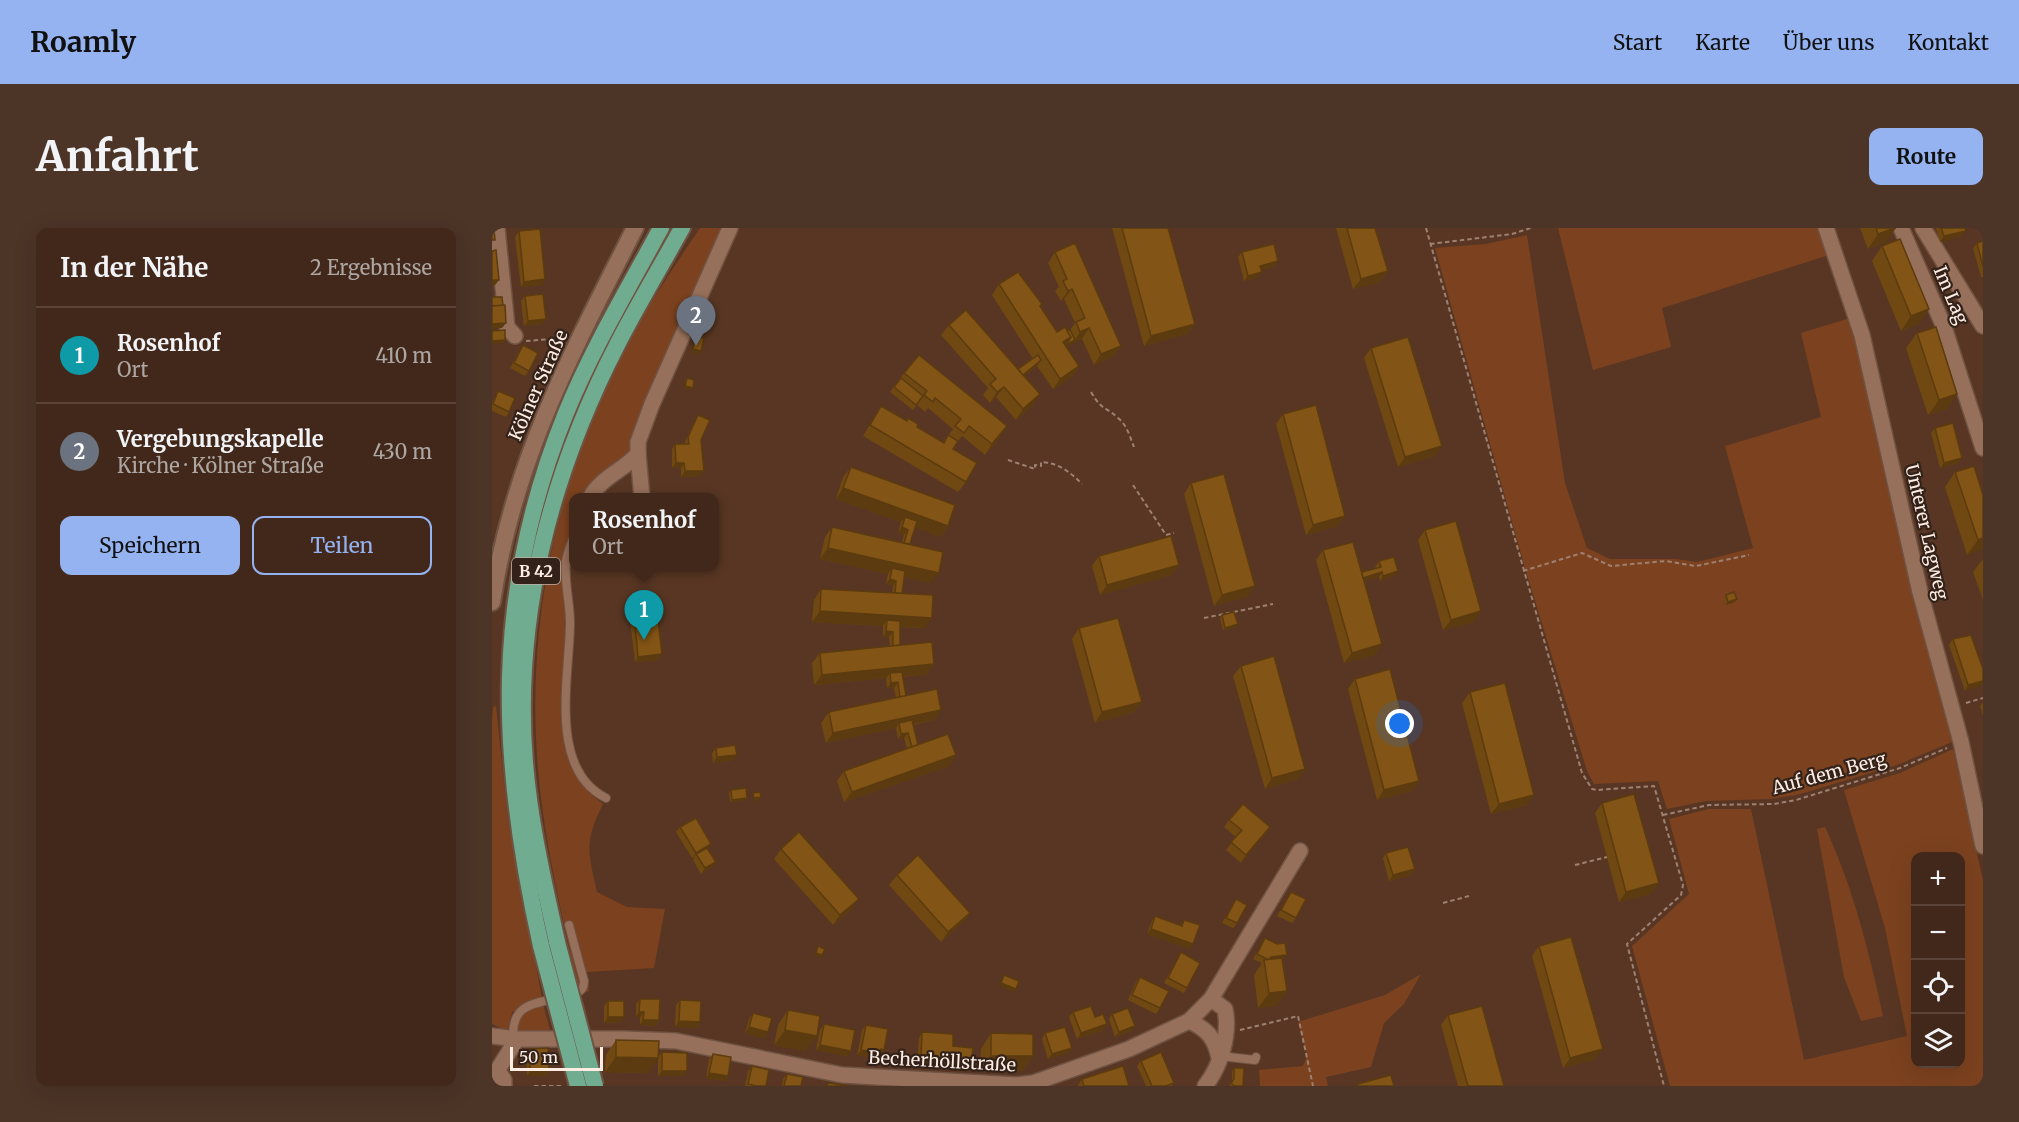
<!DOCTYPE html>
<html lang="de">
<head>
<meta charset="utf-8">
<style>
  :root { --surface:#42281a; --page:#4c3427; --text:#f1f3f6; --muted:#aea6a2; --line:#5a4439; --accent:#95b2f1 }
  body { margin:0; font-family:Merriweather,serif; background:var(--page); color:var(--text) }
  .controls { position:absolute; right:18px; bottom:18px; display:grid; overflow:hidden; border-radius:12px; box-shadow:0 6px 24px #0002 }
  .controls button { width:54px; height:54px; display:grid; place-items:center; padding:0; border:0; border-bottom:2px solid var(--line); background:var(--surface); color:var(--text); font:30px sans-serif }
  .scale { position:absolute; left:18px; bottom:15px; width:93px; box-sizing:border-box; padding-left:6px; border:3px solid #ffede3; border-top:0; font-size:16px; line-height:21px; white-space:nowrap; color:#ffede3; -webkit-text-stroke:4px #322219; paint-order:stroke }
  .you { position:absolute; left:908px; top:496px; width:21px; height:21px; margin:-15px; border:4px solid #fff; border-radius:50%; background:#1a73e8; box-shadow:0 0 0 9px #1a73e833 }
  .badge { display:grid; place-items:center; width:39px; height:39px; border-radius:50%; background:var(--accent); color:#fff; font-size:20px; font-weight:700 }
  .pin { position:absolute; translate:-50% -50px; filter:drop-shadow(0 2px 3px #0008) }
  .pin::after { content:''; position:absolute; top:32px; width:21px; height:18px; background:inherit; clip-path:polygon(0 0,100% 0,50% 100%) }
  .popup { position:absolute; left:77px; top:265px; width:150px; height:78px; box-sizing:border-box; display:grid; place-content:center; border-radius:12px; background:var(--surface); filter:drop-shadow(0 2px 4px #0005); font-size:20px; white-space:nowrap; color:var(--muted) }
  .popup b { font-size:22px; color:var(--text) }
  .popup::after { content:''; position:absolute; left:50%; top:100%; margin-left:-12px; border:12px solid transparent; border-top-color:var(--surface) }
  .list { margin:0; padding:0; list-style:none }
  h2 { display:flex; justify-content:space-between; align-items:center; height:78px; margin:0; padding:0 24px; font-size:26px }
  h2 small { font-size:20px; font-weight:400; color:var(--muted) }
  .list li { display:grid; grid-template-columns:39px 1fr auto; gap:18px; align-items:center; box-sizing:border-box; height:96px; padding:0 24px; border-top:2px solid var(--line) }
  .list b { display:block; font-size:22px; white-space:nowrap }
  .list p { margin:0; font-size:20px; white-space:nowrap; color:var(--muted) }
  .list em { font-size:20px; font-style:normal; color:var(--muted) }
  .actions { display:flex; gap:12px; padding:18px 24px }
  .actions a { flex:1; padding:14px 0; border:2px solid var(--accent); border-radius:12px; text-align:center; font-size:21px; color:var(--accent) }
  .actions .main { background:var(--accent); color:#111 }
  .icon { flex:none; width:33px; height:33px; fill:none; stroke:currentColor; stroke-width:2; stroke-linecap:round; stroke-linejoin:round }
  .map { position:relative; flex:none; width:1491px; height:858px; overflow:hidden; border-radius:12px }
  header { display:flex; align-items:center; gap:36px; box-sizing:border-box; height:84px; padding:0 30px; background:var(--accent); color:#111 }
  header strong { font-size:28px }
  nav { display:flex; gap:33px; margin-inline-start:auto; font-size:21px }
  .intro { display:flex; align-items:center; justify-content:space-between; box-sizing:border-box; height:144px; padding:0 36px }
  h1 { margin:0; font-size:42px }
  .button { padding:15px 27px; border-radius:12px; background:var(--accent); color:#111; font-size:21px; font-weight:700 }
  main { display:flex; gap:36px; padding:0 36px }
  aside { flex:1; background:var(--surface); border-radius:12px; box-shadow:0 6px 24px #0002 }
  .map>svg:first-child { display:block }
  .green { fill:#7c421f; fill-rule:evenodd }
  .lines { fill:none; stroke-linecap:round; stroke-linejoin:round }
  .service-casing { stroke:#6f5242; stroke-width:10 }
  .minor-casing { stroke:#6f5242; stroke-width:18 }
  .tertiary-casing { stroke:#6f5242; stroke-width:20 }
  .trunk-casing { stroke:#6f5242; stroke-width:20 }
  .path { stroke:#9d8172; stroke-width:2; stroke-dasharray:4.5 3; stroke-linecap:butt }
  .service { stroke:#97705b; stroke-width:8 }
  .minor { stroke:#97705b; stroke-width:15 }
  .tertiary { stroke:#97705b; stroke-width:16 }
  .trunk { stroke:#70ac90; stroke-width:16 }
  .trunk-bridge-casing { stroke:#6f5242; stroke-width:20; stroke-linecap:butt }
  .trunk-bridge { stroke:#70ac90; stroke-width:16 }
  .wall { fill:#704812 }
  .shaded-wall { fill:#5b3b0f }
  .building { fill:#825415; stroke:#5b3b0f; stroke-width:1.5 }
  .labels { text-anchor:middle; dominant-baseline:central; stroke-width:4.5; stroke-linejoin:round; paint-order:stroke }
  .shield { fill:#322219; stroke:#c2b0a6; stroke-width:1.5 }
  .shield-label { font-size:16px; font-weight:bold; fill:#ffede3 }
  .street-label { font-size:18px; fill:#ffede3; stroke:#322219 }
</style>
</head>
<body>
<header>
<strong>Roamly</strong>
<nav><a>Start</a><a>Karte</a><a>Über uns</a><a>Kontakt</a></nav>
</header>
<div class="intro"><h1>Anfahrt</h1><a class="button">Route</a></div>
<main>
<aside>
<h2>In der Nähe<small>2 Ergebnisse</small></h2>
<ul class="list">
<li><span class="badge" style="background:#0f9aa8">1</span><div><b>Rosenhof</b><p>Ort</p></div><em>410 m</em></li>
<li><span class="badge" style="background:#6b7280">2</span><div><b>Vergebungskapelle</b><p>Kirche · Kölner Straße</p></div><em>430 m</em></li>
</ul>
<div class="actions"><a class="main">Speichern</a><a>Teilen</a></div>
</aside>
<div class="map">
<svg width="1491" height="858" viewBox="0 0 1491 858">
  <rect width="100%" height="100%" fill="#583623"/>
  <g class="green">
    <path d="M208,0H231L142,225L93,269L82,270C82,277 83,285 82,292C79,307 71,322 71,337C70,357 74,377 74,397C72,456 53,536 111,576C92,614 96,624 105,664L135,679L173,681L162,740L95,744L97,763L87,767C72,692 52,617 46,540C33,387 68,238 142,104C162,68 185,34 208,0Z"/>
    <polygon points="1066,0 1329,0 1337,27 1170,80 1179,119 1101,142"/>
    <polygon points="1035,7 1073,255 1095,320 1118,331 1184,331 1205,334 1261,320 1233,218 1329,189 1309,105 1358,90 1460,514 1405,537 1305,567 1278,571 1214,573 1175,581 1166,553 1102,556 1095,543 1033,340 943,20 994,16"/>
    <polygon points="4,478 16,593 50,770 20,784 16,803 0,796 0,494 1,479"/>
    <path d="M1461,521L1491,652V858H1178L1140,718L1197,666L1177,591L1217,581H1259L1312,832L1415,808L1393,700L1352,562L1408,545ZM1424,628H1468V836H1424Z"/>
    <path d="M1333,599C1361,659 1377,724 1391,788L1369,793L1352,749L1325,601Z"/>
    <polygon points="929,746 912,776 892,795 879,839 834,849 836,858 768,858 767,842 811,838 815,828 806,794 893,767"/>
    <polygon points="51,776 58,802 25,804 28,787"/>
  </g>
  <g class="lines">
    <defs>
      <g id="service">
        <path d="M82,308C79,316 75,325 74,334C72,354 78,375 78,394C78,446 55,541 114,570"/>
        <path d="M77,697L92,753C92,762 88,764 79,766"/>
        <path d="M21,811C20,778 36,777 65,770"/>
        <polyline points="728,828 763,832 764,829"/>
      </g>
      <g id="minor">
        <polyline points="5,0 15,99 23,108"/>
        <polyline points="1334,0 1370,107 1428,364 1469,514 1491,618"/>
        <polyline points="1409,0 1452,99 1491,220"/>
        <polyline points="1431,0 1491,98"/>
        <polyline points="146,226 150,270"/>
        <path d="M98,270C108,250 132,242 146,226V214L160,176L238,0"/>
        <path d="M697,793C715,801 723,810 727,830"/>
        <polyline points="0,808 25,811 132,811 184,813 350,847 525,857 541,855 637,821 697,793 719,771 808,623"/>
        <polyline points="6,843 12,852 12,858"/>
        <polyline points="0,851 25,811"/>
        <path d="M713,858C729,838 738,806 733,781L719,771"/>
      </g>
      <path id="tertiary" d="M0,374C21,234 80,124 143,0"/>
      <g id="trunk">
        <path d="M65,714C52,655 38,596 33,535C21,388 59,245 126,115C146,76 169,38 190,0"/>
        <path d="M49,718C7,530 0,367 74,185C100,121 136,61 169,0"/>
      </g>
    </defs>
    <use href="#service" class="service-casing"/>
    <use href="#minor" class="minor-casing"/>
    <use href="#tertiary" class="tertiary-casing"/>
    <use href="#trunk" class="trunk-casing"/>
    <g class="path">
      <polyline points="934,0 1090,545 1100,561 1105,562 1162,558 1191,657 1189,667 1135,716 1172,858"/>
      <polyline points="938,16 1020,6 1039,0"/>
      <polyline points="34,113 73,110"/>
      <path d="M599,164C611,184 612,177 626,190C635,197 638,209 642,219"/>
      <path d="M516,232L543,241V237L549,238V234C567,235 578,244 590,256"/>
      <polyline points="641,257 674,307 682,305"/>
      <polyline points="1031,343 1090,325 1119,338 1174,333 1204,338 1257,327"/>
      <polyline points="712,390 781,376"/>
      <polyline points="1474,475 1491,470"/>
      <polyline points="1171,587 1217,577 1282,576 1304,572 1408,540 1455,520"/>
      <polyline points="1083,637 1115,629"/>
      <polyline points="951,675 977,668"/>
      <polyline points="748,802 806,788 821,858"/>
      <polyline points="42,858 71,858"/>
    </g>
    <use href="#service" class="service"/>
    <use href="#minor" class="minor"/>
    <use href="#tertiary" class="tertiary"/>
    <use href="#trunk" class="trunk"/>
    <defs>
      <g id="trunk-bridge">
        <polyline points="65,714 103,858"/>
        <polyline points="49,718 86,858"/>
      </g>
    </defs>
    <use href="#trunk-bridge" class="trunk-bridge-casing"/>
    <use href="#trunk-bridge" class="trunk-bridge"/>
  </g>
  <g class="wall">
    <polygon points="620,0 676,0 703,96 695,106 652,118"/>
    <polygon points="844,0 883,0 896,43 888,54 861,61"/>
    <polygon points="1368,0 1404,0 1394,14 1376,21"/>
    <polygon points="1444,0 1473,0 1470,8 1448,14"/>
    <polygon points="27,3 50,57 29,59 23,9"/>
    <polygon points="1491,13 1491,49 1489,49 1481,20 1485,15"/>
    <polygon points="1390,18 1437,81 1426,96 1409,103 1380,33"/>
    <polygon points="563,24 629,118 622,128 602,137 590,111 574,118 587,138 580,149 561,161 545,138 532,148 541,177 524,192 504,169 498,175 491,167 496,160 449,107 457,97 526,141 541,131 500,67 507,56 549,79 565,104 575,103 578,102 583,95 572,71 569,73 563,63 567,59 556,35"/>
    <polygon points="750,24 783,38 769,42 766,49 752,53 746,29"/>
    <polygon points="33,68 50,96 32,98 29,73"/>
    <polygon points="1425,105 1455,181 1436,187 1414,120"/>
    <polygon points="31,117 37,143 33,148 18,140"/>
    <polygon points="879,120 943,228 906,239 872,130"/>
    <polygon points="412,145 508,209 493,227 470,208 466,213 461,221 474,254 466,264 371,208 389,178 451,214 461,201 436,180 433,184 425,177 421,182 398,164"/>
    <polygon points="6,163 17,184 14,189 0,183 0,175"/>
    <polygon points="791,186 846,298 814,307 784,196"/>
    <polygon points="206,187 209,212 208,248 189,249 189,240 180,240 180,221 183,216 193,216 193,214 203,192"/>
    <polygon points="1443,200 1470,230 1466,235 1448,240 1439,205"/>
    <polygon points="359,239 456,298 448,309 423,299 418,316 439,355 412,349 410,366 433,400 408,399 408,417 442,436 435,446 411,449 414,468 442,492 421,497 426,517 464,527 457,538 352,574 345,553 352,543 415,521 412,510 406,511 404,500 334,515 329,495 337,484 404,470 402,460 395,460 394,450 322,457 320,435 328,425 398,418 397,409 391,409 391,398 320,394 322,372 329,361 400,365 401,358 394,356 396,346 328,331 333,309 340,299 410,314 412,307 406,305 409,294 344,271 351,249"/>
    <polygon points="1463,244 1491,321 1475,327 1453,259"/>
    <polygon points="699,255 756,368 722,378 692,266"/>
    <polygon points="933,302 982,394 951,402 926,312"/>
    <polygon points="831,322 870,344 884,340 883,339 887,333 902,348 888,353 887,349 873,353 883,427 852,435 824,332"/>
    <polygon points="607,328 687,337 679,347 608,367 600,338"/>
    <polygon points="1491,331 1491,372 1481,344"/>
    <polygon points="1234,367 1245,371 1243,374 1234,377 1232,369"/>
    <polygon points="142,387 166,432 143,434 138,392"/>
    <polygon points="730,387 746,396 744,399 731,402 728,390"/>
    <polygon points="587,400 650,474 642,484 603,495 580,411"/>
    <polygon points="1461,411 1491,441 1473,463 1457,417"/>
    <polygon points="749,438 806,551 773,561 741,448"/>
    <polygon points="863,451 927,553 920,563 885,572 856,461"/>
    <polygon points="978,464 1035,577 999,586 970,475"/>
    <polygon points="1491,474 1491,488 1488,478"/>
    <polygon points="224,520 241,532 221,535 220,525"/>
    <polygon points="239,562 253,572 238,574 237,565"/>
    <polygon points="1110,575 1167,655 1159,666 1127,674 1103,585"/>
    <polygon points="737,592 778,599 749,635 734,622 744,609 732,599"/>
    <polygon points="188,599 216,621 220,639 209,646 201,632 203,629 200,630 184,604"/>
    <polygon points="289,621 360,681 341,697 282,631"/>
    <polygon points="894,625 923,641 919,647 897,653 891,630"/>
    <polygon points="405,647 478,685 470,695 449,714 397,657"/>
    <polygon points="799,664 804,690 800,695 785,688"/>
    <polygon points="744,671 745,695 741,700 730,695"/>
    <polygon points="663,688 689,697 692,692 698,721 655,706 660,693"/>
    <polygon points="773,710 791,732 795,763 784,778 766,780 762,747 770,735 761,731"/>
    <polygon points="1047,718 1103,831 1071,840 1040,728"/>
    <polygon points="689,724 695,760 692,765 672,755"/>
    <polygon points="648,749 668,780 664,786 636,772 644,754"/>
    <polygon points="148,771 167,792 164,798 148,797 148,789 144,789 144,776"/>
    <polygon points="188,772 208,794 205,800 183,799 184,777"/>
    <polygon points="116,773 129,794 112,795 112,778"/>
    <polygon points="296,782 314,823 282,817 286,797"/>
    <polygon points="581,784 603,789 615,796 611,802 585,811 577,789"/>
    <polygon points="261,785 276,804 272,810 253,805 257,791"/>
    <polygon points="620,786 639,803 623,809 617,791"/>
    <polygon points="956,787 1012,858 966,858 949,797"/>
    <polygon points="332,796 356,828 324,822 328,802"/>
    <polygon points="374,797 388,827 387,827 384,831 365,827 370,802"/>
    <polygon points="430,804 479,838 476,843 456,842 456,836 425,834 427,810"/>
    <polygon points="499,805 541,828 530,843 488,843 489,821"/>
    <polygon points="553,805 580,820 576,825 556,831 550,811"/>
    <polygon points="124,812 156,845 113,844 114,827"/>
    <polygon points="38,821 57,843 53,848 35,848 34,826"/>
    <polygon points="170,824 191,848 166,848 166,829"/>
    <polygon points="221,826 236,848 233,853 214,850 217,831"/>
    <polygon points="649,833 682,855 680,858 654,858 645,838"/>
    <polygon points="260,838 274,858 253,858 256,843"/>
    <polygon points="742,840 751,858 737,858 740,853 740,843"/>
    <polygon points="295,846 309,858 290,858 291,851"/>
    <polygon points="590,851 637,858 586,858 586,857"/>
  </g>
  <g class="shaded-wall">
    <polygon points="1403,0 1404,0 1394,14 1376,21 1386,6"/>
    <polygon points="1474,3 1470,8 1448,14 1452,8"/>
    <polygon points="786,33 783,38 765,43 768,38"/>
    <polygon points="896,43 888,54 861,61 869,51"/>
    <polygon points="770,44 766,49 752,53 756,48"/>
    <polygon points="53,51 50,57 29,59 32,54"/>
    <polygon points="0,52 7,52 3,57 0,57"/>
    <polygon points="580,61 572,71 569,73 576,63"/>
    <polygon points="1437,81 1426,96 1409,103 1419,88"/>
    <polygon points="54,91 50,96 32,98 36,93"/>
    <polygon points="14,95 10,100 0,101 0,96"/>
    <polygon points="703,96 695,106 652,118 659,108"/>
    <polygon points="597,100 590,111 572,120 571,114 579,109 583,112 588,104"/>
    <polygon points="13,112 11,115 0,116 0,113"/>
    <polygon points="629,118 622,128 602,137 609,126"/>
    <polygon points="201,121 209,123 207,126 199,124"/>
    <polygon points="549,132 545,138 522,155 526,150"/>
    <polygon points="587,138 580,149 561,161 568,151"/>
    <polygon points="193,158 201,160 199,162 191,160"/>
    <polygon points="512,159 504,169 498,175 505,164"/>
    <polygon points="548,166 541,177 524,192 531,181"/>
    <polygon points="1465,166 1455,181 1436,187 1447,172"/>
    <polygon points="515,198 508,209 493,227 500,216"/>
    <polygon points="950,218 943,228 906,239 913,229"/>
    <polygon points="1470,230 1466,235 1448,240 1452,235"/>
    <polygon points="184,235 192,235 189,240 180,240"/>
    <polygon points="193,243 212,243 208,248 189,249"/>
    <polygon points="351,260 456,298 448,309 411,295 413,289 409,294 344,271"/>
    <polygon points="853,288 846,298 814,307 821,297"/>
    <polygon points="410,299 416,302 412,307 406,305"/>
    <polygon points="1491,310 1491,321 1475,327 1486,312"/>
    <polygon points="336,320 447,345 439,355 399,346 400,340 396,346 328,331"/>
    <polygon points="687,337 679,347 608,367 615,357"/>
    <polygon points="906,343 902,348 888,353 891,348"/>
    <polygon points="890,344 887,349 863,356 867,351"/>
    <polygon points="398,351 404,353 401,358 394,356"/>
    <polygon points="763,358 756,368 722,378 730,367"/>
    <polygon points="1245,371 1243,374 1234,377 1236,374"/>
    <polygon points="328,383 440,390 433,400 395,398 395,392 391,398 320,394"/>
    <polygon points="989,383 982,394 951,402 959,392"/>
    <polygon points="746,396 744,399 731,402 733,400"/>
    <polygon points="394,403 401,404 397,409 391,409"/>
    <polygon points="890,416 883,427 852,435 860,425"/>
    <polygon points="170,426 166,432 143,434 146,429"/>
    <polygon points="442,436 435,446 398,450 398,445 394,450 322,457 330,447"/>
    <polygon points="1491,453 1491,457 1473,463 1476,457"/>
    <polygon points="406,454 402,460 395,460 399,455"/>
    <polygon points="650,474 642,484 603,495 610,484"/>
    <polygon points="449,482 442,492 408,499 407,495 404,500 334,515 341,505"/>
    <polygon points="416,505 412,510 406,511 409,506"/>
    <polygon points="245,527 241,532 221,535 225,529"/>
    <polygon points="464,527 457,538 352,574 360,564"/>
    <polygon points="813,541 806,551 773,561 780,550"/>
    <polygon points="927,553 920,563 885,572 892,562"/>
    <polygon points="1042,567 1035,577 999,586 1007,576"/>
    <polygon points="269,569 267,572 260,573 262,570"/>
    <polygon points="255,570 253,572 238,574 240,572"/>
    <polygon points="778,599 773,607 749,635 754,627"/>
    <polygon points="219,616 216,621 204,626 200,630 204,625"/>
    <polygon points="224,634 220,639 209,646 213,640"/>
    <polygon points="923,641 919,647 897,653 901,647"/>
    <polygon points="1167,655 1159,666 1127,674 1134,664"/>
    <polygon points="367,671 360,681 341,697 348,687"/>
    <polygon points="478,685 470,695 449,714 456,704"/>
    <polygon points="659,701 701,716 698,721 655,706"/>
    <polygon points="324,725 330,727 329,730 322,727"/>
    <polygon points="795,727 791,732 775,735 779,729"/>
    <polygon points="509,755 524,761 522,764 507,758"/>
    <polygon points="795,763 784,778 766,780 777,765"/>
    <polygon points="147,784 152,784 148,789 144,789"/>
    <polygon points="116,789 132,789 129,794 112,795"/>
    <polygon points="151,792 167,792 164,798 148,797"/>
    <polygon points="187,793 208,794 205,800 183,799"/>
    <polygon points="615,796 611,802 585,811 589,805"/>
    <polygon points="643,798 639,803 623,809 627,804"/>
    <polygon points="257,799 276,804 272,810 253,805"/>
    <polygon points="293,802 325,808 314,823 282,817"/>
    <polygon points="328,817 359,823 356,828 324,822"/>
    <polygon points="580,820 576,825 556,831 560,826"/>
    <polygon points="389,821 392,822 384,831 365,827 369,822"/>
    <polygon points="1111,821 1103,831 1071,840 1078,830"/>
    <polygon points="499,828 541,828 530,843 488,843"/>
    <polygon points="124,829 166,830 156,845 113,844"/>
    <polygon points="429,829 460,831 456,836 425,834"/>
    <polygon points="460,836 479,838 476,843 456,842"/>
    <polygon points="38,843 57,843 53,848 35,848"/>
    <polygon points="170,843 195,843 191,848 166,848"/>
    <polygon points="217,845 236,848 233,853 214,850"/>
  </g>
  <g class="building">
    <polygon points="630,0 676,0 703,96 659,108"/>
    <polygon points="855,0 883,0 896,43 869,51"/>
    <polygon points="1384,0 1403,0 1386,6"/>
    <polygon points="1449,0 1473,0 1474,3 1452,8"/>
    <polygon points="0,1 2,1 3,12 0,12"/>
    <polygon points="48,1 53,51 32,54 27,3"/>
    <polygon points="1408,11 1437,81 1419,88 1390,18"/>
    <polygon points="1491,13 1491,39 1485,15"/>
    <polygon points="583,15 629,118 609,126 597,100 588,104 584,94 593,90 580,61 576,63 571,53 575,51 563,24"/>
    <polygon points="782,16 786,33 768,38 770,44 756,48 750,24"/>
    <polygon points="4,22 7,52 0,52 0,23"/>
    <polygon points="526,44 550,76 548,78 565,104 573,99 579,109 571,114 587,138 568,151 507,56"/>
    <polygon points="51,66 54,91 36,93 33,68"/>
    <polygon points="0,69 10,69 11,78 0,78"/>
    <polygon points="13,77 14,95 0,96 0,78"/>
    <polygon points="474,82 548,166 531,181 512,159 505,164 498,156 504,151 457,97"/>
    <polygon points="1444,99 1465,166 1447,172 1425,105"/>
    <polygon points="13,102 13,112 0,113 0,103"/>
    <polygon points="578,102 583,112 574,117 579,109 575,103"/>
    <polygon points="204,108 212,110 209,123 201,121"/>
    <polygon points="916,109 950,218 913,229 879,120"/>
    <polygon points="31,117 46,125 37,143 22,135"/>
    <polygon points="427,127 515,198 500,216 477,198 472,205 463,198 469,191 443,170 441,174 432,167 435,163 412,145"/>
    <polygon points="546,127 549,132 531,147 526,141"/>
    <polygon points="195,150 202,152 201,160 193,158"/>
    <polygon points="409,150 431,168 424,177 402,159"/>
    <polygon points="6,163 23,170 17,184 1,176"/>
    <polygon points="824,177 853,288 821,297 791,186"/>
    <polygon points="389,178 415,193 416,190 426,196 425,199 452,215 456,207 466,213 461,221 485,235 474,254 378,197"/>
    <polygon points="206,187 218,192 209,212 212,243 193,243 192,235 184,235 183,216 197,216 196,209"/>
    <polygon points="1461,195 1470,230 1452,235 1443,200"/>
    <polygon points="1482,238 1491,267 1491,310 1486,312 1463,244"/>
    <polygon points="359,239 463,277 456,298 351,260"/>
    <polygon points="732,246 763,358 730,367 699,255"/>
    <polygon points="413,289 425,293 418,316 412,315 416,302 410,299"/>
    <polygon points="964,293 989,383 959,392 933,302"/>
    <polygon points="340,299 451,324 447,345 336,320"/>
    <polygon points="679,308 687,337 615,357 607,328"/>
    <polygon points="861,314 890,416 860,425 831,322"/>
    <polygon points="902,329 906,343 891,348 890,344 871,350 870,344 889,339 887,333"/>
    <polygon points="400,340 413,343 410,366 403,365 404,353 398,351"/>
    <polygon points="329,361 441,367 440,390 328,383"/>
    <polygon points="1242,364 1245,371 1236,374 1234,367"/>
    <polygon points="165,384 170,426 146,429 142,387"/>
    <polygon points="742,384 746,396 733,400 730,387"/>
    <polygon points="626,390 650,474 610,484 587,400"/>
    <polygon points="395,392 408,393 408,417 401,418 401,404 394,403"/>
    <polygon points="1479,407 1491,441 1491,453 1476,457 1461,411"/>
    <polygon points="440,414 442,436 330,447 328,425"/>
    <polygon points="782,428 813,541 780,550 749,438"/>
    <polygon points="898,441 927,553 892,562 863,451"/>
    <polygon points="410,444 414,468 408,469 406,454 399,455 398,445"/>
    <polygon points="1013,455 1042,567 1007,576 978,464"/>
    <polygon points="445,461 449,482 341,505 337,484"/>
    <polygon points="420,492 426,517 420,519 416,505 409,506 407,495"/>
    <polygon points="456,506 464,527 360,564 352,543"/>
    <polygon points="243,517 245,527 225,529 224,520"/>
    <polygon points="254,560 255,570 240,572 239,562"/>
    <polygon points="268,564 269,569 262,570 261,565"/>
    <polygon points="1142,566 1167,655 1134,664 1110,575"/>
    <polygon points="751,576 778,599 754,627 739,614 750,602 737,592"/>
    <polygon points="204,590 219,616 204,625 188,599"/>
    <polygon points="307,604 367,671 348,687 289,621"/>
    <polygon points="916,619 923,641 901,647 894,625"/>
    <polygon points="215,620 224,634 213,640 204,626"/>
    <polygon points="426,627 478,685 456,704 405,647"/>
    <polygon points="799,664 814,671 804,690 789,682"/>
    <polygon points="744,671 755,677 745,695 734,690"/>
    <polygon points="663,688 690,698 692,692 708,697 701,716 659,701"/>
    <polygon points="1079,709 1111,821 1078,830 1047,718"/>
    <polygon points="773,710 785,716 793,715 795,727 779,729 777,732 765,726"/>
    <polygon points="326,718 333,721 330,727 324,725"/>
    <polygon points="689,724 708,735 695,760 676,750"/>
    <polygon points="790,730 795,763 777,765 772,732"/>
    <polygon points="512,747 527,753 524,761 509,755"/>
    <polygon points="648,749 677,763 668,780 640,767"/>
    <polygon points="148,771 168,771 167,792 151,792 152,784 147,784"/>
    <polygon points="188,772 209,773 208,794 187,793"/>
    <rect x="116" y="773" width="16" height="16"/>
    <polygon points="599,778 603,789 611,786 615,796 589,805 581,784"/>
    <polygon points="990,778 1012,858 976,858 956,787"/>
    <polygon points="636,780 643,798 627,804 620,786"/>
    <polygon points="296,782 328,788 325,808 293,802"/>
    <polygon points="261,785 280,790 276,804 257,799"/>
    <polygon points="332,796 363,802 359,823 328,817"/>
    <polygon points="374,797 396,801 392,822 389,821 388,825 369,822"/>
    <polygon points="573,799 580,820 560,826 553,805"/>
    <polygon points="430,804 461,806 461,818 481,820 479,838 460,836 460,831 429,829"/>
    <polygon points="499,805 541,806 541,828 499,828"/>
    <polygon points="124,812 167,813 166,830 124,829"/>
    <polygon points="56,820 57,843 38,843 38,821"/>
    <polygon points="170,824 195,825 195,843 170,843"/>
    <polygon points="669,824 682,855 674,858 660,858 649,833"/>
    <polygon points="221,826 239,829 236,848 217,845"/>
    <polygon points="260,838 277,842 274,858 265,858 256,856"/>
    <polygon points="631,838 637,858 592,858 590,851"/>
    <polygon points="742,840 752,840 751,858 742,858 739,855 742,851"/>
    <polygon points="295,846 311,849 309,858 292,858"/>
    <polygon points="899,847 902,858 866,858 866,856"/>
    <polygon points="336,855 353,857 353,858 335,858"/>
  </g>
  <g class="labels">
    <rect class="shield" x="20" y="330" width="48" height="26" rx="4.5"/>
    <g class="shield-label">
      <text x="44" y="343">B 42</text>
    </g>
    <g class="street-label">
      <text transform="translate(1459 67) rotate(67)">Im Lag</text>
      <text transform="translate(46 157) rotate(-66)">Kölner Straße</text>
      <text transform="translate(1435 304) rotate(77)">Unterer Lagweg</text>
      <text transform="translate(1337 545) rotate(-15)">Auf dem Berg</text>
      <text transform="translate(450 833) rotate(3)">Becherhöllstraße</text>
    </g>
  </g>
</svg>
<div class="controls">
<button>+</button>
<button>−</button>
<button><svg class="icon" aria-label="locate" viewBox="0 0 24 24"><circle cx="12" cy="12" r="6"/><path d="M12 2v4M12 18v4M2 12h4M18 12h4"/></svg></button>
<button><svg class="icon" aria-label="layers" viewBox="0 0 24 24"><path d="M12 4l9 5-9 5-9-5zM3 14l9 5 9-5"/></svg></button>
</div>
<div class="scale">50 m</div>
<div class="you"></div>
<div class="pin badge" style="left:152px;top:412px;background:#0f9aa8">1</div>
<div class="popup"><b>Rosenhof</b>Ort</div>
<div class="pin badge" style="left:204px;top:118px;background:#6b7280">2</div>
</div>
</main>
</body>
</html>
